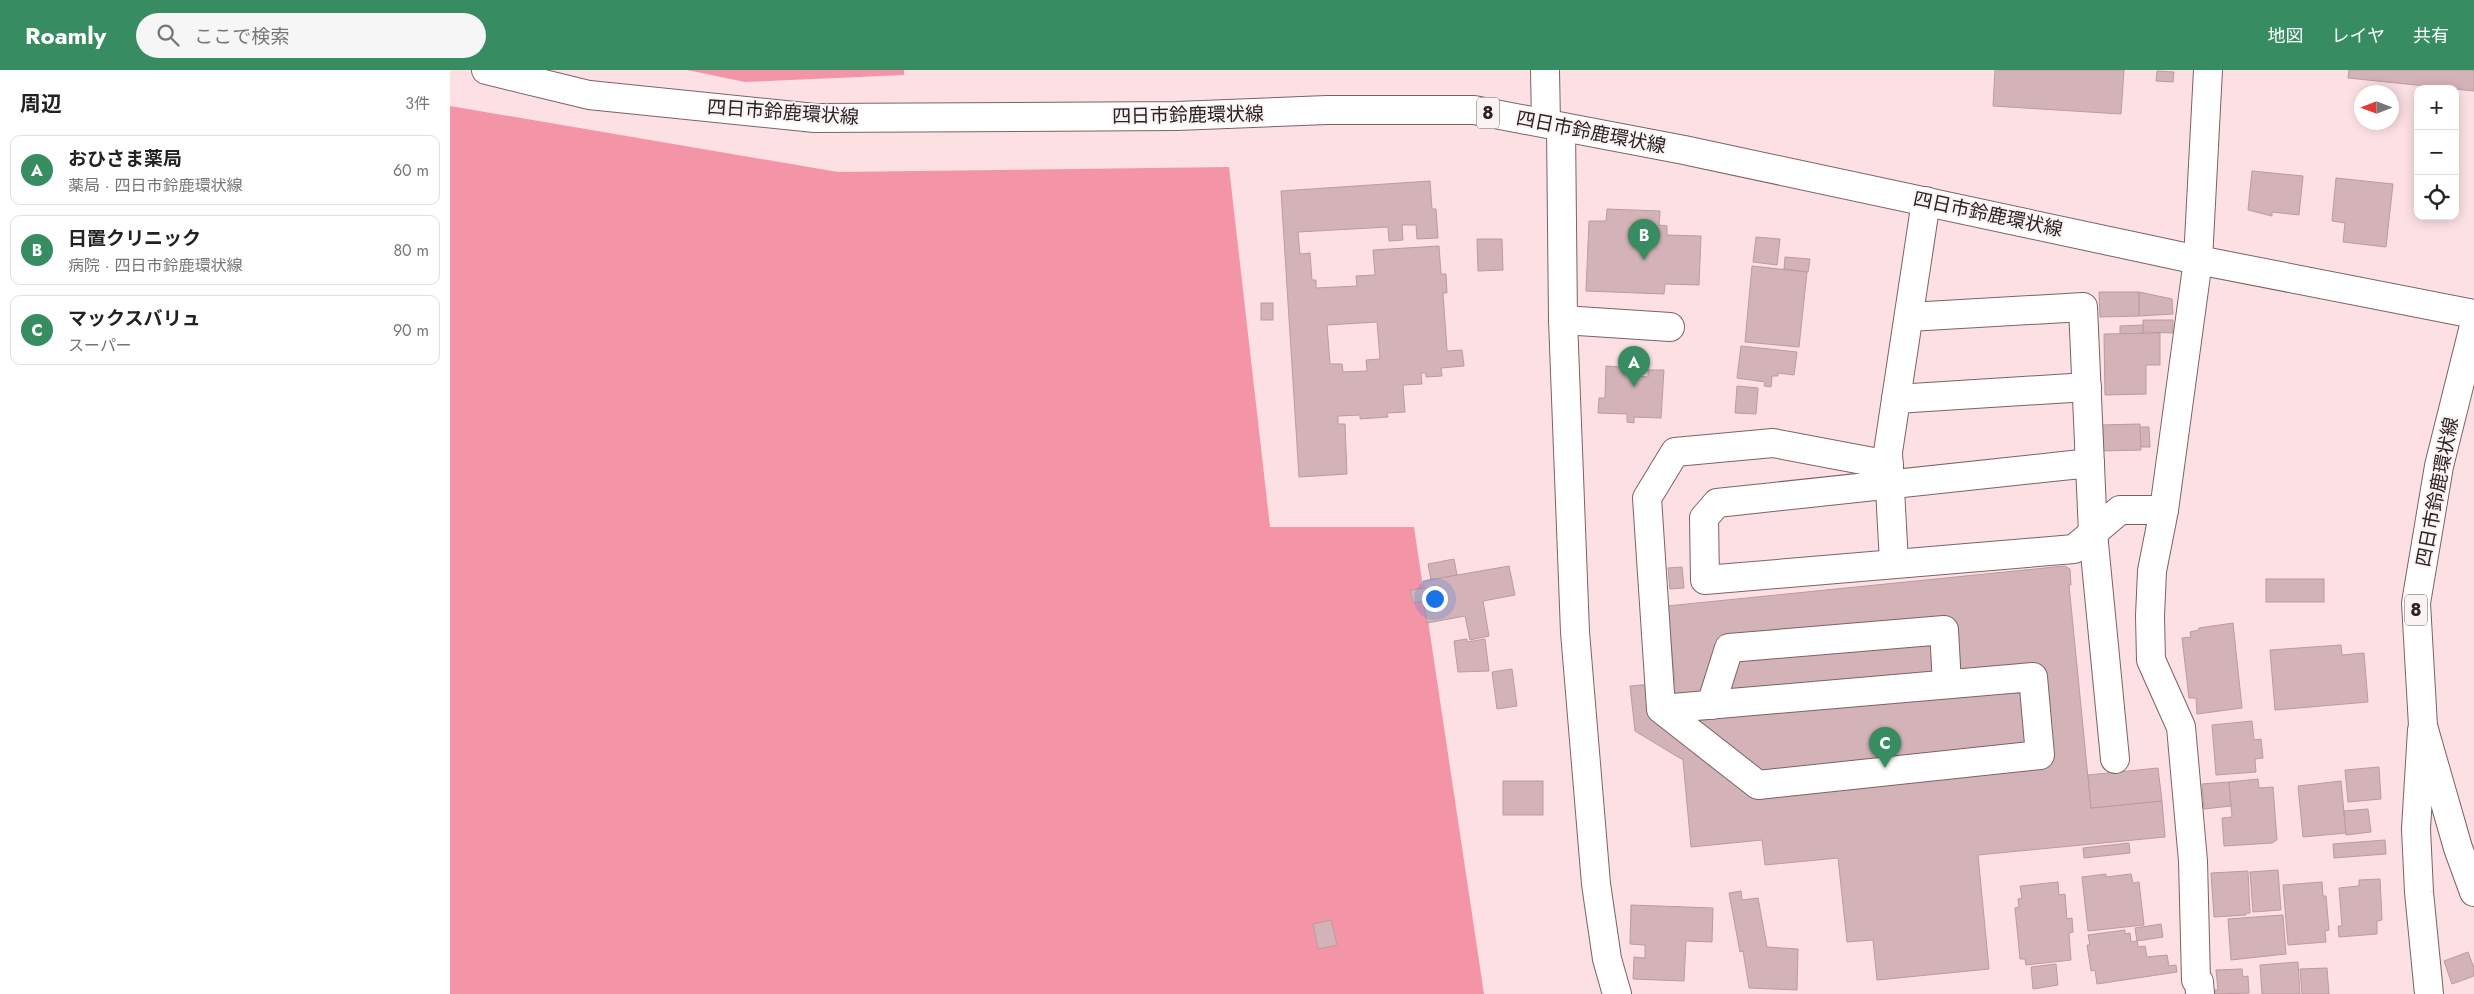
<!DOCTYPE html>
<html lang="ja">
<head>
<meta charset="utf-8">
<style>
  :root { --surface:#fff; --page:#f6f6f6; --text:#222; --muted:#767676; --line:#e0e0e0; --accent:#378d61 }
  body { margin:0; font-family:Jost,"Noto Sans JP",sans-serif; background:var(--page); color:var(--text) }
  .controls { position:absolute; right:15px; top:15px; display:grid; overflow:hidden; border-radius:10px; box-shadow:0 2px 12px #0003 }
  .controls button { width:45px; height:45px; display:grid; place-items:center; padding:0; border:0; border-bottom:1px solid var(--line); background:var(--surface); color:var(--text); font:25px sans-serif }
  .compass { position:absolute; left:1904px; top:15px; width:45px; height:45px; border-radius:50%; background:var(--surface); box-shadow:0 2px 12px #0003; rotate:270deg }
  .you { position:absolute; left:984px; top:528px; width:18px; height:18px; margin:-12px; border:4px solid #fff; border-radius:50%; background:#1a73e8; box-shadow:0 0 0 8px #1a73e833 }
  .badge { display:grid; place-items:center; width:32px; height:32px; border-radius:50%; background:var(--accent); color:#fff; font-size:16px; font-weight:700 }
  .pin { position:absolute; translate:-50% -41px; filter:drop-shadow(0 1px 2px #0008) }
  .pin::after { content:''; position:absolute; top:26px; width:18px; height:15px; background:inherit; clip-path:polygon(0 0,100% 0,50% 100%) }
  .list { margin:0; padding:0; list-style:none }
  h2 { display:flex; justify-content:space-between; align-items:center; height:65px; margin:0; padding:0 20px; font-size:21px }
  h2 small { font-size:16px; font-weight:400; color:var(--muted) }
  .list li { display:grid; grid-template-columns:32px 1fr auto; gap:15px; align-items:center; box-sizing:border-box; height:70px; margin:0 10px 10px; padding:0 10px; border:1px solid var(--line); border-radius:10px }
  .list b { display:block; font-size:19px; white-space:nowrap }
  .list p { margin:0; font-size:16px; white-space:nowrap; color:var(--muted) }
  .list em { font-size:16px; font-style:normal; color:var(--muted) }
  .icon { flex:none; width:28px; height:28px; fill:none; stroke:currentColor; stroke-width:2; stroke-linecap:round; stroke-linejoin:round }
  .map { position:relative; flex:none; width:2024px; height:924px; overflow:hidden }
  header { display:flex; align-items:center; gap:30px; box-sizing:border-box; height:70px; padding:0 25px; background:var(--accent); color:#fff }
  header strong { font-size:24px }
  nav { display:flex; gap:28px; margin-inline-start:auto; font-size:18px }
  .search { width:350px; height:45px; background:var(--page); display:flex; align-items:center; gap:12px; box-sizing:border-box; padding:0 18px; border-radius:28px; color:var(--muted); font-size:19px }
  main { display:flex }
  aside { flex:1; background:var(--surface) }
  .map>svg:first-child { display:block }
  .forest { fill:#f395a7 }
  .building { fill:#d4b3b8; stroke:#bb9ba0; fill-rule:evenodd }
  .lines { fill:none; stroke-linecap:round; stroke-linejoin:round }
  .minor-casing { stroke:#7e6165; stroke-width:30 }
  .major-casing { stroke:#7e6165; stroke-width:30 }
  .minor { stroke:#fff; stroke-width:28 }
  .major { stroke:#fff; stroke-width:28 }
  .labels { text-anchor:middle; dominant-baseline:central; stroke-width:4; stroke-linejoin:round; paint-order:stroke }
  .shield { fill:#faf3f4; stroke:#6a6061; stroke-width:1 }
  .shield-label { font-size:18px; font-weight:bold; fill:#2d2122 }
  .street-label { font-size:19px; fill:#2d2122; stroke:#faf3f4 }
</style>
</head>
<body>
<header>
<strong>Roamly</strong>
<div class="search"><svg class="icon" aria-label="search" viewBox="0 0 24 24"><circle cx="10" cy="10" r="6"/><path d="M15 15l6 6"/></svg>ここで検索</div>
<nav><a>地図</a><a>レイヤ</a><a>共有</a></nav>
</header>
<main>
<aside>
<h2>周辺<small>3件</small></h2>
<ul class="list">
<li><span class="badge">A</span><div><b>おひさま薬局</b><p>薬局 · 四日市鈴鹿環状線</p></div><em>60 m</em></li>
<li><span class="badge">B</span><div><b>日置クリニック</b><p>病院 · 四日市鈴鹿環状線</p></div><em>80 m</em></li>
<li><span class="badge">C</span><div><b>マックスバリュ</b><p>スーパー</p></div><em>90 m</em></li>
</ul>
</aside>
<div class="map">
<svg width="2024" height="924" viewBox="0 0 2024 924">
  <rect width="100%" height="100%" fill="#fce0e4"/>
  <g class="forest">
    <polygon points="237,0 454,0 454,5 295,12"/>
    <polygon points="0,36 388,102 779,97 820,457 964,457 1034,924 0,924"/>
  </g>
  <g class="building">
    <polygon points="1545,0 1674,0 1671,44 1543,36"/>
    <polygon points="1899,0 2024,0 2024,21 1898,8"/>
    <polygon points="1707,1 1724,2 1723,12 1706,11"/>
    <polygon points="1802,101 1853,106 1849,145 1822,142 1822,146 1798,140"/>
    <polygon points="1886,108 1943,114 1936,177 1893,172 1895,153 1882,151"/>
    <path d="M980,111L982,139H986L988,168L967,169L966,155H952L953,170L939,171L938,157L848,162L850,184L860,183L862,210H866V218L907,216L906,206L925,205L923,180L989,176L991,204H996L997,223H993L997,281L1012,280L1014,296L991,298L992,306L976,307V303H971L972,314L953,315L955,342L937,343L938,347L910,349V345L888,346V354H895L897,404L849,407L831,121ZM927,252L930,289L916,290L917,301L893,302L892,294H880L877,255Z"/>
    <polygon points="1157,139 1210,141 1209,155 1217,156 1217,165 1251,166 1249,215 1215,214 1214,224 1136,221 1139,151 1156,151"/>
    <polygon points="1306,167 1330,169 1327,195 1303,192"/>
    <polygon points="1027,169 1052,169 1053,200 1028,201"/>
    <polygon points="1335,187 1360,189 1358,202 1334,199"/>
    <polygon points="1302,196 1357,202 1349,277 1295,272"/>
    <polygon points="1649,222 1689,222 1689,246 1650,247"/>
    <polygon points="1689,222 1722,229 1723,244 1689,246"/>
    <rect x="811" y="233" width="12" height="17"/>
    <polygon points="1693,250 1723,250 1723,263 1693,262"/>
    <polygon points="1693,255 1693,264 1670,264 1670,256"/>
    <polygon points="1710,263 1710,295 1696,295 1696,324 1655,325 1654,264"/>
    <polygon points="1291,276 1347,282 1344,305 1328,303 1328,306 1322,306 1321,317 1314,316 1315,312 1287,308"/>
    <polygon points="1156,296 1186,298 1185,306 1198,307 1198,300 1214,300 1211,348 1184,347 1184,353 1177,352 1177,344 1148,343 1149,328 1155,328"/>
    <polygon points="1287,316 1308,318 1306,344 1285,343"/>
    <polygon points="1690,354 1691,380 1651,381 1651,355"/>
    <polygon points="1690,357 1699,357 1700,377 1691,377"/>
    <polygon points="1004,489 1007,505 981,510 978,494"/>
    <polygon points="1059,496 1065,525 1033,531 1039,566 1020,570 1015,546 977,553 973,531 963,533 960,520 974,518 973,511"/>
    <polygon points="1615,496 1620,499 1621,515 1619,515 1641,738 1712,731 1715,767 1528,785 1539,899 1427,910 1423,870 1397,872 1388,788 1315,795 1312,770 1241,777 1233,690 1185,661 1180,616 1225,612 1217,536"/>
    <polygon points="1232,497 1234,518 1220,519 1218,498"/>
    <rect x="1816" y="509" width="58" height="23"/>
    <polygon points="1783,553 1792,638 1747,644 1746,628 1739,628 1732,568 1741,567 1740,562 1749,560 1749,558"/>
    <polygon points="1017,569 1017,572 1035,569 1039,601 1008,602 1004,571"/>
    <polygon points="1891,575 1892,585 1914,583 1918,632 1825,640 1820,580"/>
    <polygon points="1062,599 1067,636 1047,639 1042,602"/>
    <polygon points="1802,651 1804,670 1811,669 1813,688 1805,689 1806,702 1766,705 1762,655"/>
    <polygon points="1929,697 1931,729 1898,732 1895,700"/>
    <polygon points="1708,698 1712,731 1641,738 1638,705"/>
    <polygon points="1808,709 1809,718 1823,717 1827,770 1822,773 1774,776 1772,748 1782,747 1779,712"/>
    <rect x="1053" y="711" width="40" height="34"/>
    <polygon points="1891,711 1896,763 1853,767 1848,716"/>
    <polygon points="1779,712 1781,736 1754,739 1752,714"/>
    <polygon points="1918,739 1921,762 1896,765 1894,741"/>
    <polygon points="1935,770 1936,784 1884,788 1883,774"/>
    <polygon points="1679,773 1680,783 1634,788 1633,778"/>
    <polygon points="1828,800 1831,840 1803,842 1800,802"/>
    <polygon points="1798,801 1800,843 1796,843 1796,845 1764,847 1761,803"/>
    <polygon points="1656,804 1656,807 1681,804 1683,813 1689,812 1694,855 1638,861 1632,807"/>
    <polygon points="1930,809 1932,850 1927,851 1927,864 1889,867 1888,856 1892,856 1889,818 1909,816 1909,810"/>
    <polygon points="1608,812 1609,825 1615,824 1617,849 1622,848 1623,862 1619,863 1621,890 1576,895 1575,889 1570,889 1565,838 1569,837 1568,829 1572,828 1570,816"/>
    <polygon points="1872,812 1873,826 1876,826 1879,860 1875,861 1876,872 1838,875 1833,815"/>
    <polygon points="1291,821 1292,830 1308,828 1317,877 1348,879 1347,920 1299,918 1293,881 1290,882 1279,823"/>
    <polygon points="1181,835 1263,838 1262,872 1236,871 1234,911 1183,909 1184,887 1195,888 1195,875 1180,874"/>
    <polygon points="1833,845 1836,884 1781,890 1778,849"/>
    <polygon points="881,850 887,875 868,879 863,854"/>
    <polygon points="1711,854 1713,867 1687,871 1685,858"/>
    <polygon points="1675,860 1675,864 1680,863 1681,872 1687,871 1688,877 1695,876 1697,887 1717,885 1719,896 1726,895 1727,902 1647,914 1645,900 1641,901 1637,875 1640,875 1638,865"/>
    <polygon points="2018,882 2024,898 2024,906 2002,914 1994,891"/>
    <polygon points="1848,892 1850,924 1812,924 1810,895"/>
    <polygon points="1606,894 1608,915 1583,919 1581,897"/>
    <polygon points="1877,898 1879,924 1852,924 1850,899"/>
    <polygon points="1792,899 1793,907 1798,906 1799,923 1766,924 1765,920 1768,920 1766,900"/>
  </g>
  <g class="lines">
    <defs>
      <g id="minor">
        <polyline points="1095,0 1096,53"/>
        <polyline points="1111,57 1113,250 1125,562 1146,814 1157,889 1167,924"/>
        <polyline points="1459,247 1633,237 1643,463 1665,689"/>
        <polyline points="1113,250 1220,257"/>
        <polyline points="1446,329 1637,317"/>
        <polyline points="1640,393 1267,433 1254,448 1255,510 1624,479 1670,440 1714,440"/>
        <polyline points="1444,493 1438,382 1476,131"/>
        <polyline points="1261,635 1279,578 1494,560 1497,614"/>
        <polyline points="1211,639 1583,607 1590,685 1308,715 1211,639 1197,428 1225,382 1323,373 1439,395"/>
        <polyline points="1972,660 1966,759 1969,822 1979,924"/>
        <polyline points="1750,924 1749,912 1746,910 1743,791 1731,657 1701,590 1700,546 1702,501 1714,440 1748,190 1758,0"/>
      </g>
      <g id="major">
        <polyline points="36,0 139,25 365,48 727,46 877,40 1024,40 1234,80 1748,190 2024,244"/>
        <polyline points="2024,256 1989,396 1966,533 1973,656 2008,778 2024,822"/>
      </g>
    </defs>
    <use href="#minor" class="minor-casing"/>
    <use href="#major" class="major-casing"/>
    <use href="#minor" class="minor"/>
    <use href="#major" class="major"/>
  </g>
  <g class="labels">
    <g class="shield">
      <rect x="1027" y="27.5" width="22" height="31" rx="4"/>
      <rect x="1955" y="524.5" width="22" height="31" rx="4"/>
    </g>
    <g class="shield-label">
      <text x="1038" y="43">8</text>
      <text x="1966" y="540">8</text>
    </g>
    <g class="street-label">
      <text transform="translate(333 42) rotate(4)">四日市鈴鹿環状線</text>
      <text transform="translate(738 45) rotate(-1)">四日市鈴鹿環状線</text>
      <text transform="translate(1141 62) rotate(11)">四日市鈴鹿環状線</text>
      <text transform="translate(1538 144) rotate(12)">四日市鈴鹿環状線</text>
      <text transform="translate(1987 422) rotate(-79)">四日市鈴鹿環状線</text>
    </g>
  </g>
</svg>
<div class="controls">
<button>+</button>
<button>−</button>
<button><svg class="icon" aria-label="locate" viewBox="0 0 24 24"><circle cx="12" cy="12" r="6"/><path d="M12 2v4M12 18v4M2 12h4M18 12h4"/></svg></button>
</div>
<svg class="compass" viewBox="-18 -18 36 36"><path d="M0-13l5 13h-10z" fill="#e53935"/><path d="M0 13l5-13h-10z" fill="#767676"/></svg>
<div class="you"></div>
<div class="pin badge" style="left:1184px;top:317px">A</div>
<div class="pin badge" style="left:1194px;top:190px">B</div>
<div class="pin badge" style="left:1435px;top:698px">C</div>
</div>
</main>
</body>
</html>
